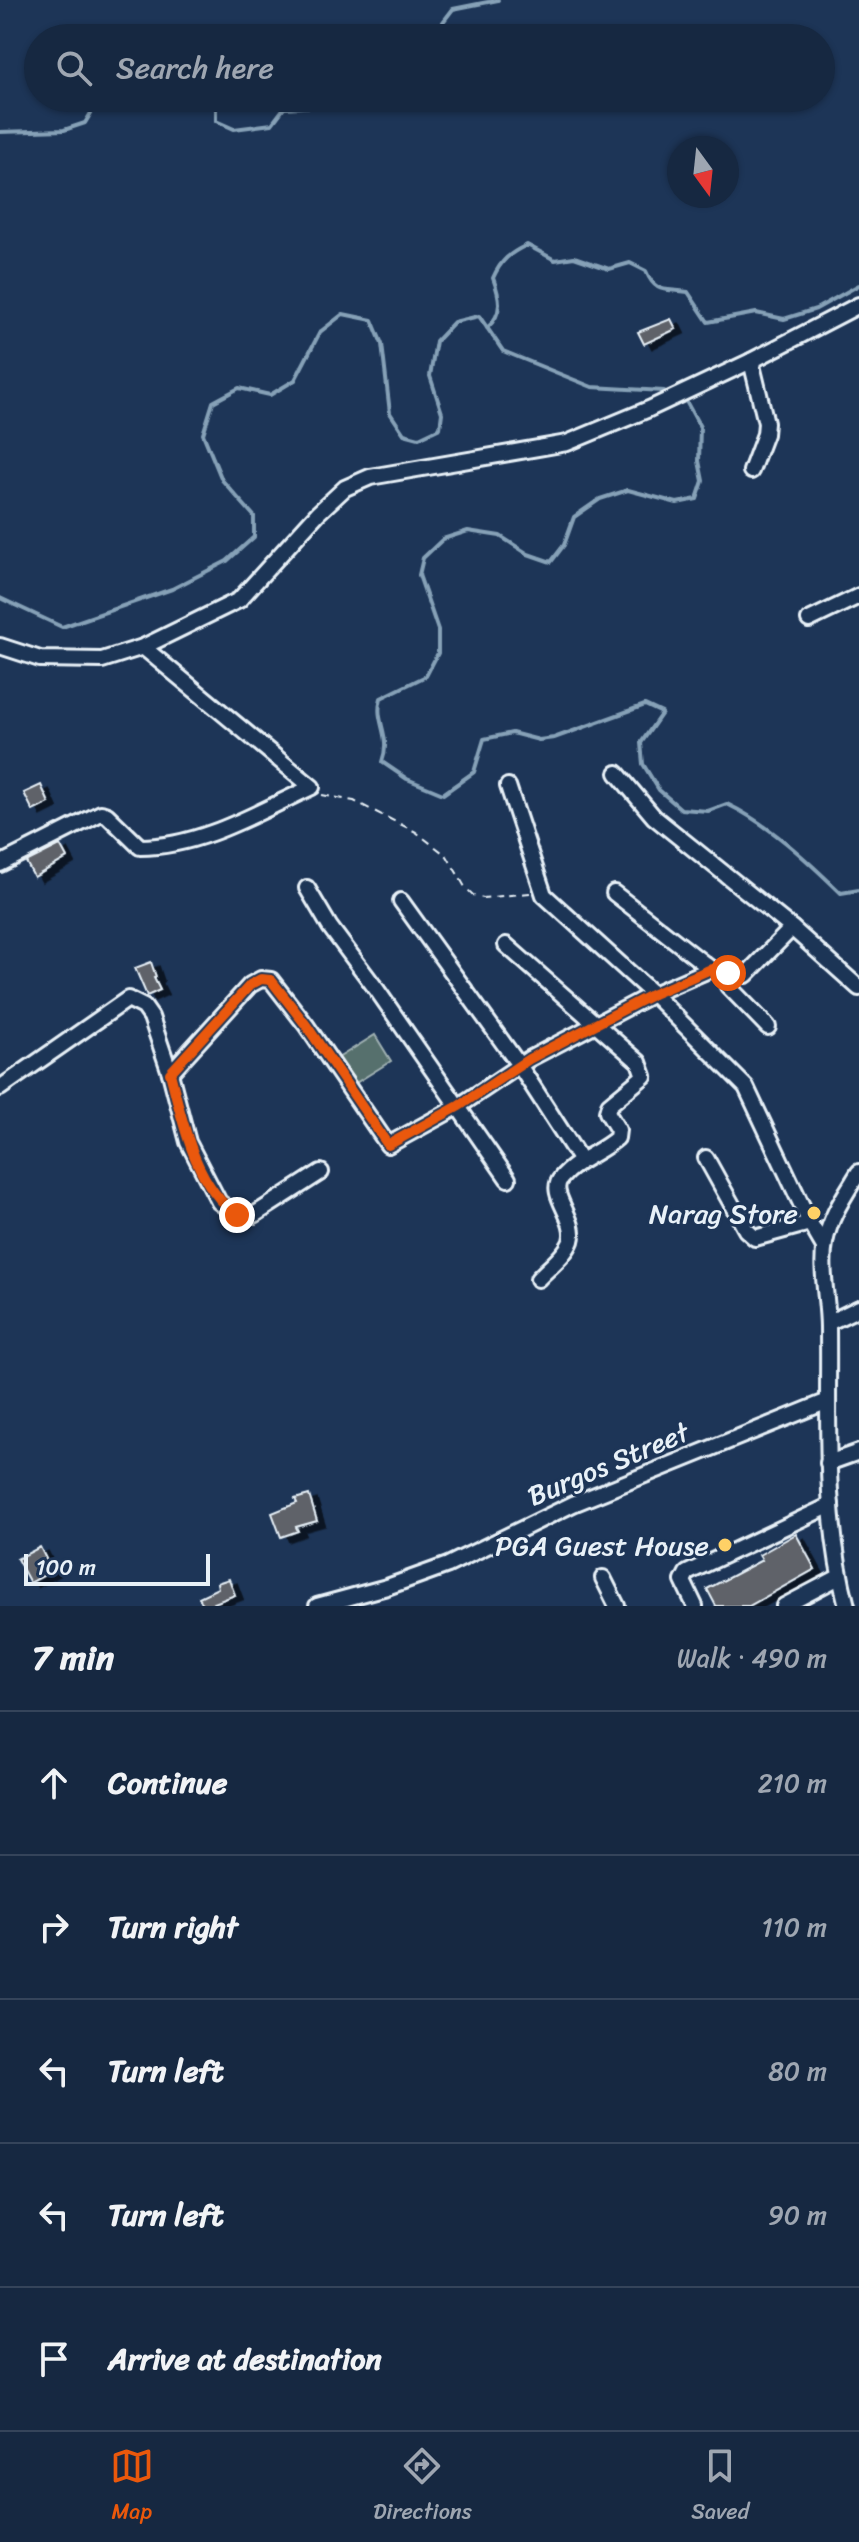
<!DOCTYPE html>
<html lang="en">
<head>
<meta charset="utf-8">
<style>
  :root { --surface:#162841; --page:#1f3048; --text:#f1f3f6; --muted:#9ea6b1; --line:#35445a; --accent:#ea580c }
  body { margin:0; font-family:Sriracha,sans-serif; background:var(--page); color:var(--text) }
  .compass { position:absolute; left:667px; top:136px; width:72px; height:72px; border-radius:50%; background:var(--surface); box-shadow:0 2px 6px #0004; rotate:165deg }
  .scale { position:absolute; left:24px; bottom:20px; width:186px; box-sizing:border-box; padding-left:8px; border:4px solid #e8f1f8; border-top:0; font-size:22px; line-height:28px; white-space:nowrap; color:#e8f1f8; -webkit-text-stroke:6px #1d3557; paint-order:stroke }
  .stop { position:absolute; width:24px; height:24px; margin:-18px; border:6px solid #ea580c; border-radius:50%; background:#fff }
  .stop.end { background:#ea580c; border-color:#fff; box-shadow:0 2px 8px #0008 }
  .list { margin:0; padding:0; list-style:none }
  h2 { display:flex; justify-content:space-between; align-items:center; height:104px; margin:0; padding:0 32px; font-size:34px }
  h2 small { font-size:26px; font-weight:400; color:var(--muted) }
  .list li { display:grid; grid-template-columns:52px 1fr auto; gap:24px; align-items:center; box-sizing:border-box; height:144px; padding:0 32px; border-top:2px solid var(--line) }
  .list b { display:block; font-size:30px; white-space:nowrap }
  .list em { font-size:26px; font-style:normal; color:var(--muted) }
  .icon { flex:none; width:44px; height:44px; fill:none; stroke:currentColor; stroke-width:2; stroke-linecap:round; stroke-linejoin:round }
  .map { position:relative; flex:none; width:859px; height:1606px; overflow:hidden }
  .search { position:absolute; background:var(--surface); box-shadow:0 2px 6px #0004; left:24px; right:24px; top:24px; height:88px; display:flex; align-items:center; gap:20px; box-sizing:border-box; padding:0 28px; border-radius:44px; color:var(--muted); font-size:30px }
  .sheet { height:824px; background:var(--surface) }
  nav { display:flex; justify-content:space-around; align-items:center; box-sizing:border-box; height:112px; border-top:2px solid var(--line); background:var(--surface); font-size:22px; color:var(--muted) }
  nav a { display:grid; justify-items:center; gap:4px }
  nav .on { color:var(--accent) }
  .map>svg:first-child { display:block }
  .green { fill:#56706d; stroke:#9fb0b2; stroke-width:2 }
  .lines { fill:none; stroke-linecap:round; stroke-linejoin:round }
  .stream { stroke:#86a1b7; stroke-width:4 }
  .building { fill:#5f6269; stroke:#e8f1f8; stroke-width:2; filter:url(#shadow) }
  .minor-casing { stroke:#e8f1f8; stroke-width:20 }
  .path { stroke:#e8f1f8; stroke-width:2; stroke-dasharray:8 6; stroke-linecap:butt }
  .minor { stroke:#1d3557; stroke-width:14 }
  .route { stroke:#ea580c; stroke-width:10 }
  .poi-dot { fill:#ffd166; stroke:#1d3557; stroke-width:3 }
  .labels { text-anchor:middle; dominant-baseline:central; stroke-width:6; stroke-linejoin:round; paint-order:stroke }
  .poi-label { font-size:28px; fill:#e8f1f8; stroke:#1d3557; text-anchor:end }
  .street-label { font-size:28px; fill:#e8f1f8; stroke:#1d3557 }
</style>
</head>
<body>
<div class="map">
<svg width="859" height="1606" viewBox="0 0 859 1606">
  <defs>
    <filter id="shadow"><feDropShadow dx="8" dy="4.5" stdDeviation="0" flood-color="#0009"/></filter>
  </defs>
  <rect width="100%" height="100%" fill="#1d3557"/>
  <filter id="ink" filterUnits="userSpaceOnUse"><feTurbulence type="fractalNoise" baseFrequency=".0125" numOctaves="2"/><feDisplacementMap in="SourceGraphic" scale="16" xChannelSelector="R" yChannelSelector="G"/><feConvolveMatrix kernelMatrix="1 2 1 2 8 2 1 2 1" color-interpolation-filters="sRGB"/></filter>
  <g filter="url(#ink)">
    <polygon class="green" points="375,1035 391,1061 354,1084 338,1058"/>
    <g class="lines">
      <g class="stream">
        <polyline points="443,38 443,22 453,9 498,0"/>
        <polyline points="216,98 216,121 234,129 272,124 284,108 322,106 327,98"/>
        <polyline points="0,132 64,130 85,123 97,103 108,98"/>
        <path d="M487,328C504,313 500,297 493,278C501,260 510,253 527,245L555,260L574,257L609,269L630,263L646,271C656,295 666,288 688,292L708,322L756,313L784,319L816,309L859,285"/>
        <path d="M687,403L700,427L699,461L703,481L697,499L677,503L628,490L600,499L574,517L564,545L551,562L528,554L500,536L468,531L443,539L423,558L419,575L438,630V653L426,676L381,698C374,722 392,735 382,762L407,779L443,794L474,772L484,739L512,733L539,740L554,738L645,705L662,713L641,743L643,764L659,790L681,809L708,811L727,804C769,824 808,861 841,893L859,890"/>
        <polyline points="0,598 62,627 172,589 227,561 254,537 254,516 222,480 203,434 213,402 239,388 270,395 295,380 320,332 343,314 372,320 382,344 390,413 404,434 419,438 440,428 442,413 430,376 436,341 454,322 479,316 503,351 592,387 664,391"/>
      </g>
    </g>
    <g class="building">
      <polygon points="671,319 676,329 644,344 638,332"/>
      <polygon points="41,785 49,803 33,811 24,793"/>
      <polygon points="60,845 67,858 34,877 26,862"/>
      <polygon points="151,962 156,977 154,978 160,990 147,996 135,968"/>
      <polygon points="309,1495 317,1521 296,1527 298,1531 281,1537 272,1513 297,1503 295,1499"/>
      <polygon points="796,1534 815,1569 749,1606 716,1606 707,1589 762,1560 759,1555"/>
      <polygon points="40,1547 52,1571 30,1583 17,1559"/>
      <polygon points="229,1579 235,1595 214,1603 215,1606 203,1606 199,1597 218,1588 217,1583"/>
    </g>
    <g class="lines">
      <defs>
        <g id="minor">
          <polyline points="751,361 766,423 765,434 751,471"/>
          <polyline points="809,620 859,596"/>
          <polyline points="0,646 40,659 102,660 143,647 239,600 318,513 345,488 370,477 567,443 649,409 751,361 859,305"/>
          <polyline points="617,773 654,817 792,928 859,988"/>
          <polyline points="508,786 544,895 653,994 746,1087 810,1223 824,1247"/>
          <path d="M0,864L101,813L107,815L140,847C201,847 258,812 312,787L143,647"/>
          <polyline points="307,888 330,927 377,990 508,1179"/>
          <polyline points="614,893 711,969"/>
          <polyline points="401,901 519,1065 581,1161"/>
          <path d="M506,945L639,1062L644,1076L609,1105L607,1112L618,1130L617,1138C600,1153 576,1160 561,1178C547,1194 578,1218 571,1241C566,1255 548,1268 538,1279"/>
          <polyline points="728,973 726,980 728,986 768,1027"/>
          <polyline points="170,1073 250,985 261,979 271,980 306,1025 388,1145 459,1106 529,1059 653,994 711,969 746,975 792,928"/>
          <polyline points="0,1088 128,999 144,1007 151,1017 170,1073 188,1142 219,1202 237,1215 254,1215 321,1172"/>
          <polyline points="706,1158 746,1230 755,1238 810,1223"/>
          <polyline points="828,1323 859,1308"/>
          <polyline points="828,1463 859,1452"/>
          <polyline points="603,1578 617,1606"/>
          <polyline points="317,1606 387,1587 448,1565 573,1504 828,1401"/>
          <polyline points="695,1606 683,1581 687,1573 831,1505"/>
          <polyline points="784,1606 839,1577"/>
          <path d="M847,1606C823,1516 829,1420 828,1328C828,1301 820,1269 825,1243C830,1216 845,1195 859,1172"/>
        </g>
      </defs>
      <use href="#minor" class="minor-casing"/>
      <polyline class="path" points="322,795 354,801 416,832 447,856 465,887 473,895 483,898 530,893"/>
      <use href="#minor" class="minor"/>
    </g>
  </g>
  <g class="lines" filter="url(#ink)">
    <path class="route" d="M237,1215C194,1184 183,1122 170,1073L250,985L261,979L271,980L306,1025L388,1145L459,1106L529,1059L653,994L711,969L728,973"/>
  </g>
  <g class="poi-dot">
    <circle cx="814" cy="1213" r="8"/>
    <circle cx="725" cy="1545" r="8"/>
  </g>
  <g class="labels">
    <g class="poi-label">
      <text x="798" y="1213">Narag Store</text>
      <text x="709" y="1545">PGA Guest House</text>
    </g>
    <g class="street-label">
      <text transform="translate(608 1464) rotate(-23)">Burgos Street</text>
    </g>
  </g>
</svg>
<svg class="compass" viewBox="-18 -18 36 36"><path d="M0-13l5 13h-10z" fill="#e53935"/><path d="M0 13l5-13h-10z" fill="#9ea6b1"/></svg>
<div class="scale">100 m</div>
<div class="stop" style="left:728px;top:973px"></div>
<div class="stop end" style="left:237px;top:1215px"></div>
<div class="search"><svg class="icon" aria-label="search" viewBox="0 0 24 24"><circle cx="10" cy="10" r="6"/><path d="M15 15l6 6"/></svg>Search here</div>
</div>
<section class="sheet">
<h2>7 min<small>Walk · 490 m</small></h2>
<ul class="list">
<li><svg class="icon" aria-label="ahead" viewBox="0 0 24 24"><path d="M12 20V5M6 11l6-6 6 6"/></svg><div><b>Continue</b></div><em>210 m</em></li>
<li><svg class="icon" aria-label="right" viewBox="0 0 24 24"><path d="M7 20v-9h11M14 6l5 5-5 5"/></svg><div><b>Turn right</b></div><em>110 m</em></li>
<li><svg class="icon" aria-label="left" viewBox="0 0 24 24"><path d="M17 20v-9H6M10 6l-5 5 5 5"/></svg><div><b>Turn left</b></div><em>80 m</em></li>
<li><svg class="icon" aria-label="left" viewBox="0 0 24 24"><path d="M17 20v-9H6M10 6l-5 5 5 5"/></svg><div><b>Turn left</b></div><em>90 m</em></li>
<li><svg class="icon" aria-label="arrive" viewBox="0 0 24 24"><path d="M6 21V4h12l-3 4 3 4H6"/></svg><div><b>Arrive at destination</b></div></li>
</ul>
</section>
<nav>
<a class="on"><svg class="icon" aria-label="map" viewBox="0 0 24 24"><path d="M3 6l6-2 6 2 6-2v14l-6 2-6-2-6 2zM9 4v14M15 6v14"/></svg>Map</a>
<a><svg class="icon" aria-label="directions" viewBox="0 0 24 24"><path d="M12 3l9 9-9 9-9-9zM9 14v-3h6M13 9l2 2-2 2"/></svg>Directions</a>
<a><svg class="icon" aria-label="saved" viewBox="0 0 24 24"><path d="M7 4h10v16l-5-4-5 4z"/></svg>Saved</a>
</nav>
</body>
</html>
